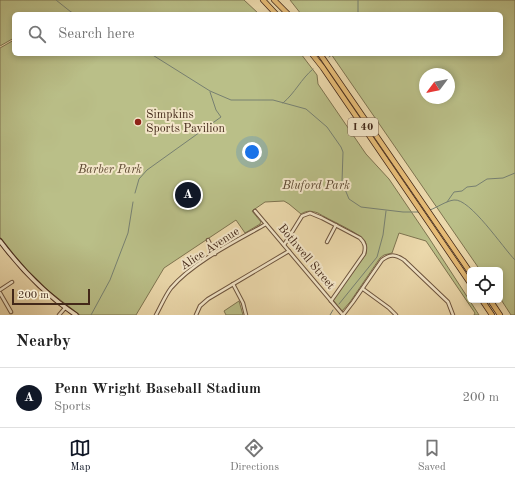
<!DOCTYPE html>
<html lang="en">
<head>
<meta charset="utf-8">
<style>
  :root { --surface:#fff; --page:#f2f2f2; --text:#222; --muted:#767676; --line:#e0e0e0; --accent:#111827 }
  body { margin:0; font-family:"Old Standard TT",serif; background:var(--page); color:var(--text) }
  .controls { position:absolute; right:12px; bottom:12px; display:grid; overflow:hidden; border-radius:6px; box-shadow:0 2px 6px #0003 }
  .controls button { width:36px; height:36px; display:grid; place-items:center; padding:0; border:0; border-bottom:1px solid var(--line); background:var(--surface); color:var(--text); font:20px sans-serif }
  .compass { position:absolute; left:419px; top:68px; width:36px; height:36px; border-radius:50%; background:var(--surface); box-shadow:0 2px 6px #0003; rotate:238deg }
  .scale { position:absolute; left:12px; bottom:10px; width:78px; box-sizing:border-box; padding-left:4px; border:2px solid #432819; border-top:0; font-size:11px; line-height:14px; white-space:nowrap; color:#432819; -webkit-text-stroke:3px #f3e6c9; paint-order:stroke }
  .you { position:absolute; left:252px; top:152px; width:14px; height:14px; margin:-10px; border:3px solid #fff; border-radius:50%; background:#1a73e8; box-shadow:0 0 0 6px #1a73e833 }
  .badge { display:grid; place-items:center; width:26px; height:26px; border-radius:50%; background:var(--accent); color:#fff; font-size:13px; font-weight:700 }
  .pin { position:absolute; translate:-50% -50%; border:2px solid #fff; box-shadow:0 1px 4px #0006 }
  .list { margin:0; padding:0; list-style:none }
  h2 { display:flex; justify-content:space-between; align-items:center; height:52px; margin:0; padding:0 16px; font-size:17px }
  h2 small { font-size:13px; font-weight:400; color:var(--muted) }
  .list li { display:grid; grid-template-columns:26px 1fr auto; gap:12px; align-items:center; box-sizing:border-box; height:60px; padding:0 16px; border-top:1px solid var(--line) }
  .list b { display:block; font-size:15px; white-space:nowrap }
  .list p { margin:0; font-size:13px; white-space:nowrap; color:var(--muted) }
  .list em { font-size:13px; font-style:normal; color:var(--muted) }
  .icon { flex:none; width:22px; height:22px; fill:none; stroke:currentColor; stroke-width:2; stroke-linecap:round; stroke-linejoin:round }
  .map { position:relative; flex:none; width:515px; height:315px; overflow:hidden }
  .search { position:absolute; background:var(--surface); box-shadow:0 2px 6px #0003; left:12px; right:12px; top:12px; height:44px; display:flex; align-items:center; gap:10px; box-sizing:border-box; padding:0 14px; border-radius:6px; color:var(--muted); font-size:15px }
  .sheet { height:112px; background:var(--surface) }
  nav { display:flex; justify-content:space-around; align-items:center; box-sizing:border-box; height:56px; border-top:1px solid var(--line); background:var(--surface); font-size:11px; color:var(--muted) }
  nav a { display:grid; justify-items:center; gap:2px }
  nav .on { color:var(--accent) }
  .map>svg:first-child { display:block }
  .green { fill:#babf88; stroke:#7e7450; fill-rule:evenodd }
  .lines { fill:none; stroke-linecap:round; stroke-linejoin:round }
  .stream { stroke:#778071; stroke-width:1 }
  .street-casing { stroke:#6d543e; stroke-width:4.5 }
  .secondary-casing { stroke:#432819; stroke-width:5.5 }
  .highway-casing { stroke:#432819; stroke-width:6 }
  .street { stroke:#f3e6c9; stroke-width:2.5 }
  .secondary { stroke:#f3e6c9; stroke-width:3.5 }
  .highway { stroke:#e6bc76; stroke-width:4.5 }
  .poi-dot { fill:#8f2418; stroke:#f3e6c9; stroke-width:1.5 }
  .labels { text-anchor:middle; dominant-baseline:central; stroke-width:4; stroke-linejoin:round; paint-order:stroke }
  .shield { fill:#f3e6c9; stroke:#78614e; stroke-width:1 }
  .shield-label { font-size:11px; font-weight:bold; fill:#432819 }
  .poi-label { font-size:12px; fill:#432819; stroke:#f3e6c9; text-anchor:start }
  .park-label { font-size:12px; font-style:italic; fill:#5b462f; stroke:#f3e6c9 }
  .street-label { font-size:12px; fill:#432819; stroke:#f3e6c9 }
</style>
</head>
<body>
<div class="map">
<svg width="515" height="315" viewBox="0 0 515 315">
  <rect width="100%" height="100%" fill="#ecd9ac"/>
  <filter id="stains"><feTurbulence type="fractalNoise" baseFrequency=".005" numOctaves="4"/><feColorMatrix values="0 0 0 0 .2 0 0 0 0 .09 0 0 0 0 .02 0 0 0 .5 -.17"/></filter>
  <radialGradient id="worn" r=".72"><stop offset=".6" stop-color="#630" stop-opacity="0"/><stop offset="1" stop-color="#630" stop-opacity=".3"/></radialGradient>
  <g class="green">
    <polygon points="0,0 244,0 259,14 14,14 14,38 0,46"/>
    <path d="M290,0H515V315H511L500,298V270H480L331,54H501V14H301ZM425,74H449V98H425Z"/>
    <path d="M14,40V54H301L317,75L318,84L366,154L389,179L429,238L479,315H474L475,313L426,241L399,233L392,253L384,255L380,258L350,302L342,311L333,300L366,254C367,249 367,245 365,241C360,233 327,219 318,213C312,211 307,210 301,214L289,204L284,201L265,202L252,211L261,222L260,224L245,233L236,220L164,268L136,315H80L50,292L24,267L0,237V48Z"/>
    <polygon points="239,301 243,315 226,315 224,311"/>
  </g>
  <g class="lines">
    <g class="stream">
      <polyline points="56,0 71,12 77,14"/>
      <polyline points="358,14 358,0"/>
      <polyline points="151,54 210,91 231,100 273,100 306,109 327,127 341,147 343,152 342,182 349,199 361,207 403,212 420,212"/>
      <polyline points="329,57 333,54"/>
      <path d="M283,103C295,93 301,79 313,69"/>
      <polyline points="135,193 139,179 147,170 221,117 216,110 210,92"/>
      <polyline points="447,202 454,192 462,191 467,187 476,186 487,179 503,178 515,173"/>
      <path d="M430,210C438,207 446,201 454,200C470,198 503,248 515,260"/>
      <polyline points="339,304 377,257 383,235 386,211"/>
      <polyline points="91,315 110,280 128,233 133,202"/>
      <polyline points="330,315 333,310"/>
    </g>
    <defs>
      <g id="street">
        <polyline points="255,211 343,315"/>
        <polyline points="208,240 215,254"/>
        <polyline points="327,242 336,225"/>
        <path d="M284,245L302,216L310,213L322,218L360,238C365,243 366,247 364,254L331,301"/>
        <polyline points="233,284 243,303 246,315"/>
        <polyline points="363,289 389,308 396,315"/>
        <polyline points="0,290 12,282"/>
        <polyline points="0,293 11,312"/>
        <polyline points="59,315 65,308"/>
        <path d="M156,315C161,306 165,296 171,288C193,262 236,241 266,224"/>
        <polyline points="196,315 200,306 208,299 289,251"/>
        <path d="M343,315L353,302L382,260C390,254 395,254 404,260L448,302L453,315"/>
      </g>
      <path id="secondary" d="M0,241C21,269 46,295 76,315"/>
      <g id="highway">
        <polyline points="263,0 276,14"/>
        <polyline points="274,0 288,14"/>
        <polyline points="312,54 323,68 470,283"/>
        <polyline points="320,54 470,272"/>
        <polyline points="482,300 492,315"/>
        <polyline points="490,300 500,315"/>
      </g>
    </defs>
    <use href="#street" class="street-casing"/>
    <use href="#secondary" class="secondary-casing"/>
    <use href="#highway" class="highway-casing"/>
    <use href="#street" class="street"/>
    <use href="#secondary" class="secondary"/>
    <use href="#highway" class="highway"/>
  </g>
  <circle class="poi-dot" cx="138" cy="122" r="4"/>
  <g class="labels">
    <rect class="shield" x="348" y="118" width="30" height="18" rx="3"/>
    <g class="shield-label">
      <text x="363" y="127">I 40</text>
    </g>
    <g class="poi-label">
      <text x="146" y="115">Simpkins<tspan x="146" dy="14">Sports Pavilion</tspan></text>
    </g>
    <g class="park-label">
      <text x="110" y="170">Barber Park</text>
      <text x="316" y="186">Bluford Park</text>
    </g>
    <g class="street-label">
      <text transform="translate(210 249) rotate(-33)">Alice Avenue</text>
      <text transform="translate(306 257) rotate(50)">Bothwell Street</text>
    </g>
  </g>
  <rect width="100%" height="100%" filter="url(#stains)"/>
  <rect width="100%" height="100%" fill="url(#worn)"/>
</svg>
<div class="controls">
<button><svg class="icon" aria-label="locate" viewBox="0 0 24 24"><circle cx="12" cy="12" r="6"/><path d="M12 2v4M12 18v4M2 12h4M18 12h4"/></svg></button>
</div>
<svg class="compass" viewBox="-18 -18 36 36"><path d="M0-13l5 13h-10z" fill="#e53935"/><path d="M0 13l5-13h-10z" fill="#767676"/></svg>
<div class="scale">200 m</div>
<div class="you"></div>
<div class="pin badge" style="left:188px;top:195px">A</div>
<div class="search"><svg class="icon" aria-label="search" viewBox="0 0 24 24"><circle cx="10" cy="10" r="6"/><path d="M15 15l6 6"/></svg>Search here</div>
</div>
<section class="sheet">
<h2>Nearby<small></small></h2>
<ul class="list">
<li><span class="badge">A</span><div><b>Penn Wright Baseball Stadium</b><p>Sports</p></div><em>200 m</em></li>
</ul>
</section>
<nav>
<a class="on"><svg class="icon" aria-label="map" viewBox="0 0 24 24"><path d="M3 6l6-2 6 2 6-2v14l-6 2-6-2-6 2zM9 4v14M15 6v14"/></svg>Map</a>
<a><svg class="icon" aria-label="directions" viewBox="0 0 24 24"><path d="M12 3l9 9-9 9-9-9zM9 14v-3h6M13 9l2 2-2 2"/></svg>Directions</a>
<a><svg class="icon" aria-label="saved" viewBox="0 0 24 24"><path d="M7 4h10v16l-5-4-5 4z"/></svg>Saved</a>
</nav>
</body>
</html>
